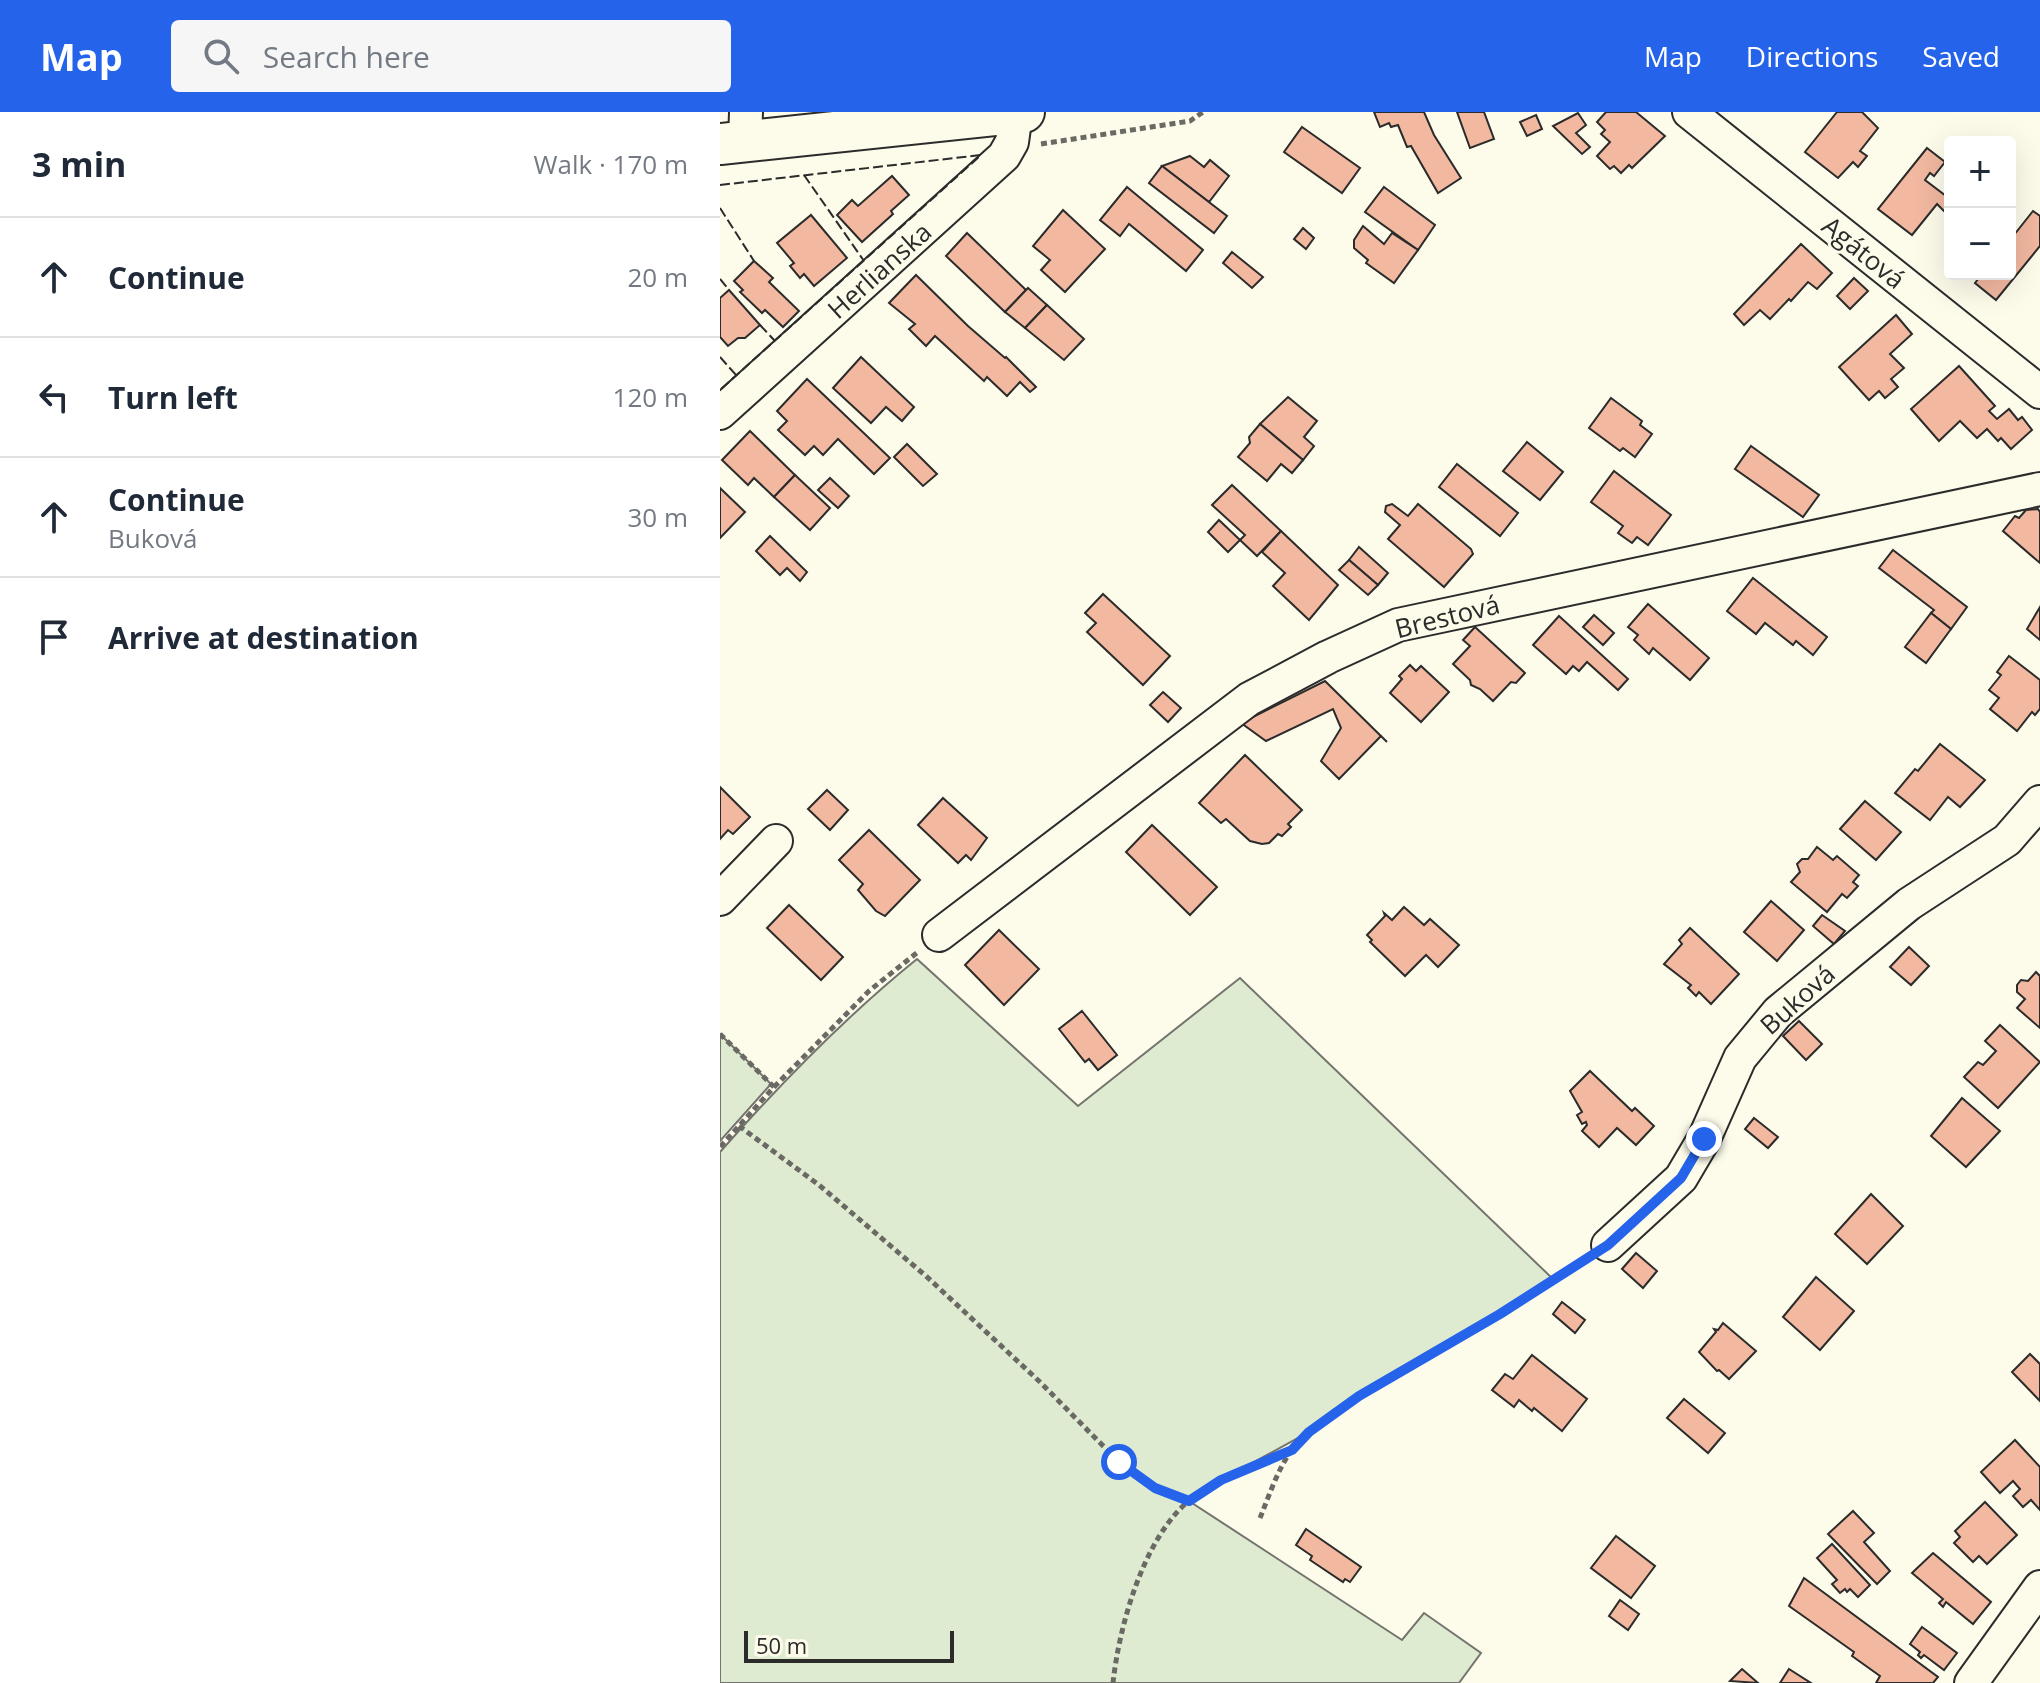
<!DOCTYPE html>
<html lang="en">
<head>
<meta charset="utf-8">
<style>
  :root { --surface:#fff; --page:#f6f6f7; --text:#1f2937; --muted:#747a83; --line:#e0e1e3; --accent:#2563eb }
  body { margin:0; font-family:"Open Sans",sans-serif; background:var(--page); color:var(--text) }
  .controls { position:absolute; right:24px; top:24px; display:grid; overflow:hidden; border-radius:8px; box-shadow:0 8px 32px #0002 }
  .controls button { width:72px; height:72px; display:grid; place-items:center; padding:0; border:0; border-bottom:2px solid var(--line); background:var(--surface); color:var(--text); font:40px sans-serif }
  .scale { position:absolute; left:24px; bottom:20px; width:210px; box-sizing:border-box; padding-left:8px; border:4px solid #2b2b2b; border-top:0; font-size:22px; line-height:28px; white-space:nowrap; color:#2b2b2b; -webkit-text-stroke:6px #fdfbea; paint-order:stroke }
  .stop { position:absolute; width:24px; height:24px; margin:-18px; border:6px solid #2563eb; border-radius:50%; background:#fff }
  .stop.end { background:#2563eb; border-color:#fff; box-shadow:0 2px 8px #0008 }
  .list { margin:0; padding:0; list-style:none }
  h2 { display:flex; justify-content:space-between; align-items:center; height:104px; margin:0; padding:0 32px; font-size:34px }
  h2 small { font-size:26px; font-weight:400; color:var(--muted) }
  .list li { display:grid; grid-template-columns:52px 1fr auto; gap:24px; align-items:center; box-sizing:border-box; height:120px; padding:0 32px; border-top:2px solid var(--line) }
  .list b { display:block; font-size:30px; white-space:nowrap }
  .list p { margin:0; font-size:26px; white-space:nowrap; color:var(--muted) }
  .list em { font-size:26px; font-style:normal; color:var(--muted) }
  .icon { flex:none; width:44px; height:44px; fill:none; stroke:currentColor; stroke-width:2; stroke-linecap:round; stroke-linejoin:round }
  .map { position:relative; flex:none; width:1320px; height:1571px; overflow:hidden }
  header { display:flex; align-items:center; gap:48px; box-sizing:border-box; height:112px; padding:0 40px; background:var(--accent); color:#fff }
  header strong { font-size:38px }
  nav { display:flex; gap:44px; margin-inline-start:auto; font-size:28px }
  .search { width:560px; height:72px; background:var(--page); display:flex; align-items:center; gap:20px; box-sizing:border-box; padding:0 28px; border-radius:8px; color:var(--muted); font-size:30px }
  main { display:flex }
  aside { flex:1; background:var(--surface) }
  .map>svg:first-child { display:block }
  .green { fill:#deebd1; stroke:#74746e; stroke-width:2 }
  .building { fill:#f2b8a0; stroke:#2b2b2b; stroke-width:2 }
  .lines { fill:none; stroke-linecap:round; stroke-linejoin:round }
  .minor-casing { stroke:#2b2b2b; stroke-width:36 }
  .major-casing { stroke:#2b2b2b; stroke-width:44 }
  .path { stroke:#6a6964; stroke-width:5; stroke-dasharray:6 4; stroke-linecap:butt }
  .minor { stroke:#fdfbea; stroke-width:32 }
  .major { stroke:#fdfbea; stroke-width:40 }
  .fence { stroke:#2b2b2b; stroke-width:2; stroke-dasharray:10 4; stroke-linecap:butt }
  .route { stroke:#2563eb; stroke-width:10 }
  .labels { text-anchor:middle; dominant-baseline:central; stroke-width:6; stroke-linejoin:round; paint-order:stroke }
  .street-label { font-size:26px; fill:#2b2b2b; stroke:#fdfbea }
</style>
</head>
<body>
<header>
<strong>Map</strong>
<div class="search"><svg class="icon" aria-label="search" viewBox="0 0 24 24"><circle cx="10" cy="10" r="6"/><path d="M15 15l6 6"/></svg>Search here</div>
<nav><a>Map</a><a>Directions</a><a>Saved</a></nav>
</header>
<main>
<aside>
<h2>3 min<small>Walk · 170 m</small></h2>
<ul class="list">
<li><svg class="icon" aria-label="ahead" viewBox="0 0 24 24"><path d="M12 20V5M6 11l6-6 6 6"/></svg><div><b>Continue</b></div><em>20 m</em></li>
<li><svg class="icon" aria-label="left" viewBox="0 0 24 24"><path d="M17 20v-9H6M10 6l-5 5 5 5"/></svg><div><b>Turn left</b></div><em>120 m</em></li>
<li><svg class="icon" aria-label="ahead" viewBox="0 0 24 24"><path d="M12 20V5M6 11l6-6 6 6"/></svg><div><b>Continue</b><p>Buková</p></div><em>30 m</em></li>
<li><svg class="icon" aria-label="arrive" viewBox="0 0 24 24"><path d="M6 21V4h12l-3 4 3 4H6"/></svg><div><b>Arrive at destination</b></div></li>
</ul>
</aside>
<div class="map">
<svg width="1320" height="1571" viewBox="0 0 1320 1571">
  <rect width="100%" height="100%" fill="#fdfbea"/>
  <g class="green">
    <path d="M197,847L358,994L520,866L834,1168L731,1231L676,1261L589,1320L501,1368L469,1389L682,1528L704,1501L761,1541L739,1571H0V1040C61,971 125,905 197,847Z"/>
    <polygon points="0,922 51,972 0,1029"/>
  </g>
  <g class="building">
    <polygon points="654,0 704,0 714,23 741,66 718,81 691,34 687,35 678,13 671,15 669,11 660,15"/>
    <polygon points="737,0 764,0 774,27 750,36"/>
    <polygon points="886,0 916,0 945,24 912,56 909,53 901,61 894,54 890,57 877,44 890,30 881,22 885,18 877,10"/>
    <polygon points="1117,0 1142,0 1158,16 1140,39 1147,44 1138,55 1133,50 1118,66 1085,40"/>
    <polygon points="858,1 866,13 856,21 870,35 862,42 833,14"/>
    <polygon points="816,3 822,17 807,24 800,10"/>
    <polygon points="582,15 640,56 622,81 564,40"/>
    <polygon points="1207,36 1225,50 1214,64 1210,61 1205,68 1230,87 1230,97 1224,99 1217,92 1192,123 1158,97"/>
    <polygon points="470,44 484,55 490,48 509,64 489,90 442,54"/>
    <polygon points="442,54 507,104 494,121 429,71"/>
    <polygon points="172,64 189,83 171,99 173,102 142,130 117,103 132,88 138,94"/>
    <polygon points="407,75 483,138 466,159 409,112 400,124 380,108"/>
    <polygon points="664,75 715,113 698,138 645,100"/>
    <polygon points="343,98 385,137 345,180 321,158 330,148 313,134"/>
    <polygon points="1313,99 1320,104 1320,134 1276,188 1255,171 1262,162 1290,162 1290,128"/>
    <polygon points="91,103 127,146 94,174 84,162 80,166 70,154 74,151 57,131"/>
    <polygon points="643,114 664,132 672,121 698,138 674,171 646,151 648,148 634,136 634,128"/>
    <polygon points="583,116 594,126 586,137 574,127"/>
    <polygon points="247,121 306,178 285,200 226,144"/>
    <polygon points="1081,132 1112,161 1097,177 1088,170 1071,189 1069,187 1050,207 1040,198 1024,213 1014,202"/>
    <polygon points="512,140 543,165 532,176 503,151"/>
    <polygon points="34,149 53,166 49,170 79,199 63,215 45,198 42,201 20,180 23,178 14,169"/>
    <polygon points="196,163 248,214 285,246 286,245 316,275 310,280 300,270 287,284 267,265 264,269 215,224 206,234 189,217 195,212 169,191"/>
    <polygon points="1134,166 1148,179 1130,197 1117,184"/>
    <polygon points="308,176 327,193 305,216 285,200"/>
    <polygon points="9,178 40,213 25,226 18,226 8,234 0,225 0,186"/>
    <polygon points="327,193 364,227 344,248 305,216"/>
    <polygon points="1176,203 1192,222 1170,242 1184,256 1171,267 1178,275 1165,286 1159,279 1149,288 1119,255"/>
    <polygon points="141,245 194,295 182,309 166,295 151,311 113,276"/>
    <polygon points="1239,254 1275,294 1269,299 1277,307 1289,297 1298,308 1302,305 1312,318 1291,337 1281,326 1278,329 1267,317 1257,326 1240,309 1219,329 1191,297"/>
    <polygon points="87,267 170,346 154,362 118,327 103,343 94,334 85,343 58,318 67,309 57,299"/>
    <polygon points="568,285 597,309 584,325 594,334 583,348 540,312"/>
    <polygon points="891,286 922,309 920,313 932,322 915,345 903,336 900,339 869,316"/>
    <polygon points="540,312 583,348 572,361 561,352 547,369 518,345 530,331 529,325"/>
    <polygon points="30,319 75,363 54,385 34,366 28,373 2,348"/>
    <polygon points="807,330 843,360 820,388 783,359"/>
    <polygon points="187,332 217,362 203,374 174,345"/>
    <polygon points="1031,334 1099,383 1083,405 1015,357"/>
    <polygon points="737,352 798,401 780,424 719,375"/>
    <polygon points="894,359 951,403 928,433 917,425 912,431 898,421 903,414 871,390"/>
    <polygon points="75,363 110,396 90,418 54,385"/>
    <polygon points="110,366 129,384 118,396 98,378"/>
    <polygon points="512,373 561,419 537,444 520,428 525,423 492,393"/>
    <polygon points="0,376 25,400 0,426"/>
    <polygon points="672,392 688,404 698,392 751,437 753,442 724,475 668,427 680,413 665,400 666,394"/>
    <polygon points="1318,397 1320,400 1320,451 1283,419 1295,404 1299,406 1306,398"/>
    <polygon points="499,408 520,428 508,440 488,420"/>
    <polygon points="561,419 618,473 589,508 553,474 565,461 542,440"/>
    <polygon points="50,424 87,460 80,469 67,456 60,463 36,439"/>
    <polygon points="639,435 668,461 658,473 629,448"/>
    <polygon points="1173,438 1247,495 1231,517 1211,501 1214,498 1159,456"/>
    <polygon points="629,448 658,473 648,483 619,458"/>
    <polygon points="1033,466 1107,525 1093,543 1076,529 1073,533 1045,511 1036,522 1007,499"/>
    <polygon points="383,482 450,544 423,573 367,520 376,511 365,501"/>
    <polygon points="928,492 989,546 970,568 933,536 929,542 914,528 918,523 908,515"/>
    <polygon points="1320,495 1320,528 1307,517"/>
    <polygon points="1211,501 1231,517 1206,551 1185,535"/>
    <polygon points="874,503 894,521 883,533 863,515"/>
    <polygon points="839,504 908,567 898,578 867,550 859,559 853,554 846,562 813,533"/>
    <polygon points="755,515 805,561 796,571 791,570 773,589 760,577 751,573 750,568 733,552 750,534 743,528"/>
    <polygon points="1289,544 1320,568 1320,597 1315,603 1312,600 1297,619 1270,597 1279,586 1269,578 1281,563 1277,560"/>
    <polygon points="690,553 696,559 701,554 729,580 701,610 670,581 682,567 679,564"/>
    <polygon points="605,569 667,630 661,624 619,667 601,649 621,616 613,597 546,629 521,611"/>
    <polygon points="443,580 461,596 448,610 430,593"/>
    <polygon points="1220,632 1265,668 1240,695 1228,685 1210,708 1175,681 1195,657 1198,659"/>
    <polygon points="525,643 582,698 568,712 571,715 562,724 558,722 549,731 542,732 530,729 506,707 501,711 479,691"/>
    <polygon points="0,675 30,705 13,722 8,718 0,727"/>
    <polygon points="107,678 128,698 110,718 88,697"/>
    <polygon points="223,686 267,726 251,748 246,743 238,751 198,713"/>
    <polygon points="1145,689 1181,720 1156,748 1120,717"/>
    <polygon points="432,713 497,775 470,803 406,740"/>
    <polygon points="149,718 200,768 165,804 156,799 138,778 143,772 119,748"/>
    <polygon points="1097,735 1113,748 1117,744 1139,763 1133,770 1138,774 1127,786 1122,782 1107,800 1071,770 1080,760 1077,752 1082,747 1088,747"/>
    <polygon points="1051,789 1084,818 1057,849 1024,820"/>
    <polygon points="69,793 123,845 101,868 47,816"/>
    <polygon points="684,795 704,813 710,807 739,833 718,855 706,843 685,864 650,830 652,828 647,823 665,804 664,801 672,808"/>
    <polygon points="1102,803 1125,819 1114,832 1093,814"/>
    <polygon points="970,816 1019,862 991,892 979,880 976,884 968,876 971,873 944,852 962,832 959,828"/>
    <polygon points="279,818 319,857 284,893 245,853"/>
    <polygon points="1189,835 1209,854 1191,873 1170,855"/>
    <polygon points="1316,860 1320,864 1320,916 1297,896 1305,887 1297,880 1297,873 1301,868 1308,869"/>
    <polygon points="362,899 397,943 378,958 369,947 365,950 339,917"/>
    <polygon points="1079,909 1102,932 1086,948 1063,924"/>
    <polygon points="1280,913 1320,950 1278,996 1244,965 1258,950 1263,953 1276,939 1265,929"/>
    <polygon points="870,959 912,999 915,996 934,1014 916,1033 897,1016 879,1035 862,1019 867,1013 866,1010 862,1012 857,1003 862,1000 850,979"/>
    <polygon points="1242,986 1280,1019 1246,1055 1211,1024"/>
    <polygon points="1034,1006 1058,1025 1048,1036 1025,1017"/>
    <polygon points="1151,1082 1183,1114 1147,1152 1115,1122"/>
    <polygon points="916,1141 937,1159 923,1176 902,1157"/>
    <polygon points="1096,1165 1134,1199 1100,1238 1063,1205"/>
    <polygon points="842,1190 865,1208 855,1221 833,1202"/>
    <polygon points="1003,1211 1036,1239 1009,1267 999,1258 997,1259 979,1240 996,1220 994,1217 998,1218"/>
    <polygon points="1310,1242 1320,1252 1320,1289 1292,1260"/>
    <polygon points="812,1243 867,1287 842,1319 814,1296 812,1299 799,1288 794,1295 772,1278 785,1262 793,1267"/>
    <polygon points="964,1287 1005,1321 988,1341 947,1306"/>
    <polygon points="1295,1328 1320,1355 1320,1398 1311,1388 1303,1395 1293,1384 1300,1377 1293,1369 1280,1381 1261,1360"/>
    <polygon points="1265,1390 1297,1423 1267,1452 1259,1444 1253,1450 1234,1431 1240,1425 1235,1419"/>
    <polygon points="1133,1399 1154,1421 1144,1430 1170,1459 1157,1472 1108,1422"/>
    <polygon points="586,1417 641,1455 630,1470 625,1467 623,1470 590,1448 592,1444 576,1433"/>
    <polygon points="896,1424 935,1454 911,1486 871,1456"/>
    <polygon points="1112,1432 1150,1473 1138,1485 1130,1477 1127,1480 1125,1477 1120,1481 1112,1472 1117,1468 1097,1446"/>
    <polygon points="1213,1441 1271,1490 1253,1512 1226,1490 1223,1495 1219,1491 1223,1487 1192,1461"/>
    <polygon points="1084,1466 1218,1565 1213,1571 1156,1571 1160,1564 1132,1544 1134,1540 1069,1494"/>
    <polygon points="900,1488 919,1502 908,1518 889,1504"/>
    <polygon points="1202,1515 1237,1541 1224,1558 1204,1543 1201,1546 1198,1543 1200,1540 1190,1532"/>
    <polygon points="1022,1557 1038,1571 1010,1569"/>
    <polygon points="1069,1557 1091,1571 1060,1571"/>
  </g>
  <g class="lines">
    <defs>
      <g id="minor">
        <polyline points="969,0 1320,280"/>
        <polyline points="25,30 26,0"/>
        <polyline points="0,301 284,44 292,30 296,1"/>
        <polyline points="0,787 56,729"/>
        <polyline points="219,823 529,587 608,545 678,513 1320,377"/>
        <polyline points="888,1133 961,1066 984,1027 1020,946 1058,900 1189,792 1287,728 1320,690"/>
        <polyline points="1251,1571 1320,1475"/>
      </g>
      <polyline id="major" points="0,32 304,0"/>
    </defs>
    <use href="#minor" class="minor-casing"/>
    <use href="#major" class="major-casing"/>
    <g class="path">
      <polyline points="321,32 470,9 483,0"/>
      <polyline points="0,922 54,975 0,1035"/>
      <polyline points="54,975 149,879 199,839"/>
      <polyline points="19,1014 99,1073 206,1164 320,1270 399,1350 435,1376 469,1389"/>
      <path d="M540,1406C549,1384 557,1359 571,1339C601,1297 688,1256 733,1230C777,1204 821,1177 863,1149"/>
      <path d="M393,1571C399,1514 424,1424 471,1387C501,1365 537,1353 571,1339"/>
    </g>
    <use href="#minor" class="minor"/>
    <use href="#major" class="major"/>
    <g class="fence">
      <polyline points="84,63 144,149"/>
      <polyline points="0,73 261,43 0,278"/>
      <polyline points="0,96 34,149"/>
      <polyline points="0,167 9,178"/>
      <polyline points="40,213 55,229"/>
      <polyline points="0,245 16,263"/>
    </g>
  </g>
  <g class="lines">
    <polyline class="route" points="399,1350 435,1376 469,1389 501,1368 572,1338 589,1320 639,1284 780,1202 888,1133 961,1066 984,1027"/>
  </g>
  <g class="labels">
    <g class="street-label">
      <text transform="translate(1144 140) rotate(39)">Agátová</text>
      <text transform="translate(159 158) rotate(-42)">Herlianska</text>
      <text transform="translate(727 504) rotate(-14)">Brestová</text>
      <text transform="translate(1077 887) rotate(-42)">Buková</text>
    </g>
  </g>
</svg>
<div class="controls">
<button>+</button>
<button>−</button>
</div>
<div class="scale">50 m</div>
<div class="stop" style="left:399px;top:1350px"></div>
<div class="stop end" style="left:984px;top:1027px"></div>
</div>
</main>
</body>
</html>
